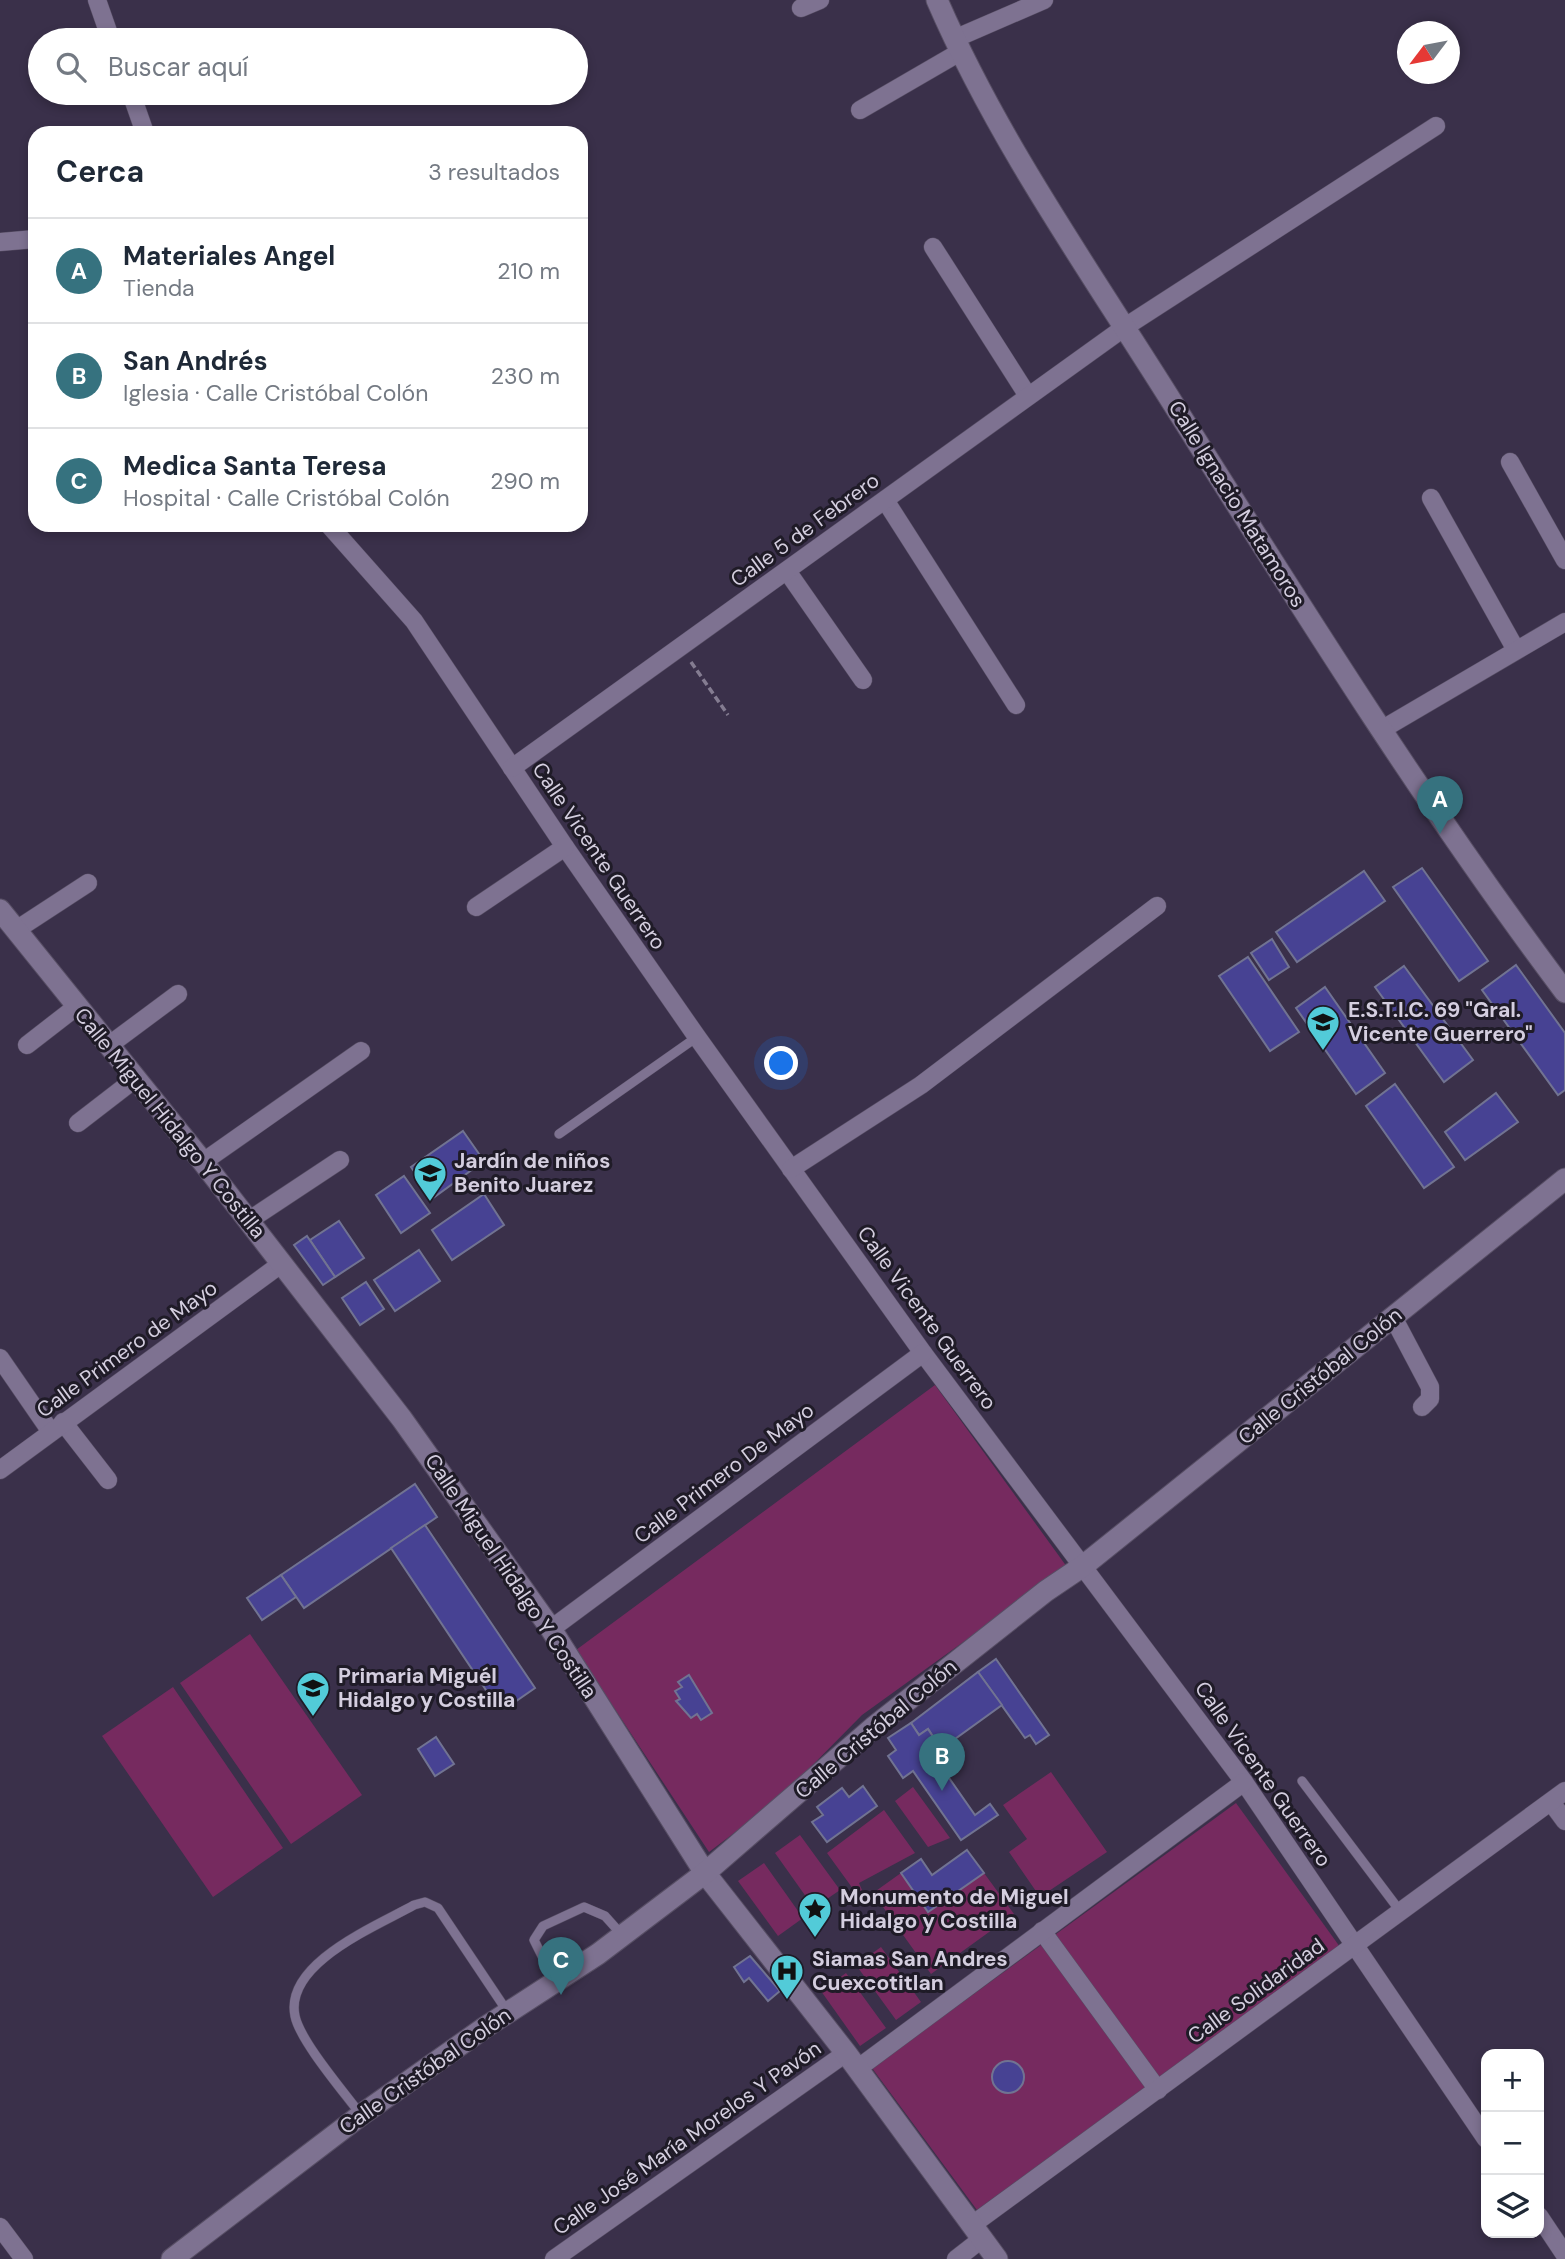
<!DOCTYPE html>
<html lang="es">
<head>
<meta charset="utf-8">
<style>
  :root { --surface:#fff; --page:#f6f6f7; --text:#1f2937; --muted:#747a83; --line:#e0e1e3; --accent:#36727f }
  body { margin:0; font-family:"DM Sans",sans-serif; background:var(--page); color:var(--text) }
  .controls { position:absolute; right:21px; bottom:21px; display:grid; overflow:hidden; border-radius:14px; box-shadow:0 4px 10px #0003 }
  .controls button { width:63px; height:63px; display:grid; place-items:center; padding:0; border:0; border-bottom:2px solid var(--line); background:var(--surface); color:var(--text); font:35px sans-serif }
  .compass { position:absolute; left:1397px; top:21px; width:63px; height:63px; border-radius:50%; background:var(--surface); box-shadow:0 4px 10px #0003; rotate:238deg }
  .you { position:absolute; left:782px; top:1064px; width:24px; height:24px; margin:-18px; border:5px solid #fff; border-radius:50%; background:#1a73e8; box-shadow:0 0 0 10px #1a73e833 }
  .badge { display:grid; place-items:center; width:46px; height:46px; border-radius:50%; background:var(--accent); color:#fff; font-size:23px; font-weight:700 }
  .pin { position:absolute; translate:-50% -58px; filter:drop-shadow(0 2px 4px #0008) }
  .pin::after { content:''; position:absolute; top:37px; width:24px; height:21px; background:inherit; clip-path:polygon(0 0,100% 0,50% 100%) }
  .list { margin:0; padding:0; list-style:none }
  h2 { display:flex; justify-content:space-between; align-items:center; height:91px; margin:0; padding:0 28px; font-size:30px }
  h2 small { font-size:23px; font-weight:400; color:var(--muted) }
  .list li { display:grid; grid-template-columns:46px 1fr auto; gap:21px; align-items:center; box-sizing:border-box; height:105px; padding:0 28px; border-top:2px solid var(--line) }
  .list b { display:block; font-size:26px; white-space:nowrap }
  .list p { margin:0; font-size:23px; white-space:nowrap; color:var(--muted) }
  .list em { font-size:23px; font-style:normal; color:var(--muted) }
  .icon { flex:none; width:38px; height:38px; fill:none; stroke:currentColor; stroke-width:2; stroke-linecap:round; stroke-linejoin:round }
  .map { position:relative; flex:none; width:1565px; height:2259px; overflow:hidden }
  .search { position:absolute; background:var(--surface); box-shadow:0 4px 10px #0003; left:28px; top:28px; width:560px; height:77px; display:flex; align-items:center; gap:18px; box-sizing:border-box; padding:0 24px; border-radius:38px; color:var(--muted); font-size:26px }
  .panel { position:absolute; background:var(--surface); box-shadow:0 4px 10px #0003; left:28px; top:126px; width:560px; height:406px; border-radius:21px }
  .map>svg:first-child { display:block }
  .green { fill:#762a5f }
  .building { fill:#474293; stroke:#717392; stroke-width:2 }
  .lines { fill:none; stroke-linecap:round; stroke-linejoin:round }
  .lane-casing { stroke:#574e64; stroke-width:10 }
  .street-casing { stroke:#574e64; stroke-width:19 }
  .secondary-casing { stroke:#574e64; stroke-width:23 }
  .path { stroke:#847c91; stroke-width:3.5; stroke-dasharray:7 3.5; stroke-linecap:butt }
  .lane { stroke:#7e7291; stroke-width:9 }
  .street { stroke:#7e7291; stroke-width:18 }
  .secondary { stroke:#7e7291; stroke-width:21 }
  .labels { text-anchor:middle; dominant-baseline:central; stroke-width:6; stroke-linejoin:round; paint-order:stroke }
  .street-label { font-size:21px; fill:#d4cedf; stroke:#1f1b27 }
  .poi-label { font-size:21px; font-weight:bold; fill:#d4cedf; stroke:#1f1b27; text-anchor:start }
</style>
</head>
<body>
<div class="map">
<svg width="1565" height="2259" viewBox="0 0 1565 2259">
  <rect width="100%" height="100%" fill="#3a304a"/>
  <g class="green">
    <polygon points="935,1385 1067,1567 862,1715 779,1799 709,1852 576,1650"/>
    <polygon points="250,1634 362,1795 291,1844 180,1683"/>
    <polygon points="173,1687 283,1848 213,1897 102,1736"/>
    <polygon points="1051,1772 1107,1852 1040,1897 1009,1852 1027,1839 1003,1805"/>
    <polygon points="913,1787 950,1838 928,1847 895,1801"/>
    <polygon points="1236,1803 1340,1947 977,2210 872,2068"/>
    <polygon points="884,1810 915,1853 859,1883 862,1890 856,1893 827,1853"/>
    <polygon points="800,1835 840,1890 814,1908 775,1853"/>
    <polygon points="764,1863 803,1918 778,1936 738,1881"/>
    <polygon points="901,1873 929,1912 984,1873 1014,1914 931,1974 873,1893"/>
    <polygon points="881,1947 921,2002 896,2020 856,1965"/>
    <polygon points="846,1973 886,2028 860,2046 821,1991"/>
  </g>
  <g class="building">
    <polygon points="1422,868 1488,961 1459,981 1393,887"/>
    <polygon points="1364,871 1385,901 1297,962 1276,932"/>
    <polygon points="1272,939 1289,967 1269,980 1251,953"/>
    <polygon points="1248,957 1299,1032 1270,1051 1219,976"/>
    <polygon points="1516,965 1565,1033 1565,1090 1558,1095 1482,990"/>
    <polygon points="1404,966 1473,1060 1444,1082 1375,987"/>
    <polygon points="1325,987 1385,1073 1356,1094 1296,1008"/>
    <polygon points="1395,1084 1454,1167 1424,1188 1366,1106"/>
    <polygon points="1496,1093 1518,1122 1465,1160 1445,1132"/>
    <polygon points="463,1131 484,1161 433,1198 411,1167"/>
    <polygon points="404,1176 430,1213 401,1233 376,1195"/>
    <polygon points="484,1194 504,1225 452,1260 432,1230"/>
    <polygon points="339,1221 364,1258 335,1277 310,1240"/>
    <polygon points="307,1236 335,1277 323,1285 294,1245"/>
    <polygon points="419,1250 440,1281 395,1311 374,1280"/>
    <polygon points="366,1282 384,1309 360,1325 342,1298"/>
    <polygon points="415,1484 437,1517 304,1608 281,1575"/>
    <polygon points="425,1525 535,1688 509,1706 499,1690 490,1696 391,1548"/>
    <polygon points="281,1575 296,1597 262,1620 247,1598"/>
    <polygon points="996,1659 1049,1735 1036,1744 1030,1735 1025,1738 978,1672"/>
    <polygon points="978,1672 1002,1705 941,1749 928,1729 919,1735 911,1723"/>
    <polygon points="689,1675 712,1713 701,1720 697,1714 691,1718 676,1701 680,1699 675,1691 682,1687 678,1682"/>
    <polygon points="911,1723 919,1735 928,1729 941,1749 933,1755 975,1815 990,1804 998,1815 961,1840 913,1771 903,1778 888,1756 896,1750 888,1738"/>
    <polygon points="436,1737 454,1764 435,1776 418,1749"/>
    <polygon points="863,1786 877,1806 827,1842 812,1822 823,1815 817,1807 842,1788 849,1797"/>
    <polygon points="967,1850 984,1873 928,1912 901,1873 921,1859 932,1875"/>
    <polygon points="750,1956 780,1991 768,2001 749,1978 744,1982 734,1967"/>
    <circle cx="1008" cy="2077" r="16"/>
  </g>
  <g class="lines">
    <defs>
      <g id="lane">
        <polyline points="559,1134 697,1037"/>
        <polyline points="1302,1781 1400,1911"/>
        <polyline points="555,1982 534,1940 543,1926 584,1907 605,1916 622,1935"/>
        <path d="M361,2115C344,2092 300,2041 295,2016C284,1963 377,1926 414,1905L425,1902L438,1908L507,2011"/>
      </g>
      <g id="street">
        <polyline points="97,0 111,40"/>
        <polyline points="801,8 820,0"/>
        <polyline points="954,39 1044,0"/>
        <polyline points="131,93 145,133"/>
        <polyline points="860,110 960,52"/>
        <polyline points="0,242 35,239"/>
        <polyline points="933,247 1028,396"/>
        <polyline points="1510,462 1565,560"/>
        <polyline points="1431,498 1516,650"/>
        <polyline points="885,500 1016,705"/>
        <polyline points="329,525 414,621 565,847 697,1037 923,1353 1244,1782 1486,2139"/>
        <polyline points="787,571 863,680"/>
        <polyline points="1381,730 1565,622"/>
        <polyline points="512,768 1125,327 1436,126"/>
        <polyline points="476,907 565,847"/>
        <polyline points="16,930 88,883"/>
        <polyline points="27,1045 76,1007"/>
        <polyline points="108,1046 178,994"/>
        <polyline points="78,1123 135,1079"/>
        <polyline points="203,1162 361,1051"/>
        <polyline points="791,1169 921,1085 1157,906"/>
        <polyline points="248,1221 340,1160"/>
        <polyline points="1393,1317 1430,1387 1430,1399 1422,1407"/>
        <polyline points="0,1358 51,1432"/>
        <polyline points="63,1422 108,1480"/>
        <polyline points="0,1470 281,1264"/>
        <polyline points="551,1629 923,1353"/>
        <polyline points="1551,1802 1565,1821"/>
        <polyline points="1042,1931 1158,2090"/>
        <polyline points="857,2069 1244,1782"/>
        <polyline points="1539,2216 1565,2255"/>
        <polyline points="972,2225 1565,1791"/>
        <polyline points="0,2227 24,2259"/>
        <polyline points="554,2259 846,2053"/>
        <polyline points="956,2259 983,2238"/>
      </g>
      <g id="secondary">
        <path d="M937,0C999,143 1090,271 1172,402C1298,602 1423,803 1565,992"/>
        <polyline points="0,910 203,1162 402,1419 551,1629 705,1873 846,2053 997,2259"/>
        <polyline points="172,2259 361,2115 484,2028 598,1954 705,1873 875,1726 1046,1591 1083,1566 1565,1179"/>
      </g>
    </defs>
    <use href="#lane" class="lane-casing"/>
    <use href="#street" class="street-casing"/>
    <use href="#secondary" class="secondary-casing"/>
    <polyline class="path" points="691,662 728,715"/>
    <use href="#lane" class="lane"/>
    <use href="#street" class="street"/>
    <use href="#secondary" class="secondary"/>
  </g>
  <defs>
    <symbol id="school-pin" viewBox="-11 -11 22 30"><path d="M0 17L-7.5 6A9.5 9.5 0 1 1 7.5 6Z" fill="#52cbd8" stroke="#1f1b27"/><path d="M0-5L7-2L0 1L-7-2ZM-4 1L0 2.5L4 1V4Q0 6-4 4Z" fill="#111"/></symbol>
    <symbol id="sight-pin" viewBox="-11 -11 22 30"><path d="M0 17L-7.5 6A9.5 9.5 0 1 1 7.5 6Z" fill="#52cbd8" stroke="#1f1b27"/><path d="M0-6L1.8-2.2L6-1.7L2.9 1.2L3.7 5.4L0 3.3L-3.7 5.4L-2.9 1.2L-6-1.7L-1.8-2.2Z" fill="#111"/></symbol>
    <symbol id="hospital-pin" viewBox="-11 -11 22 30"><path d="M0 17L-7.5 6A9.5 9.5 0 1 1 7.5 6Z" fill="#52cbd8" stroke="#1f1b27"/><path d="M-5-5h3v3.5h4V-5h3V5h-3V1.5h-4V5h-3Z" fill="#111"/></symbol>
  </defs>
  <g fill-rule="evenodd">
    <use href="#school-pin" x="1304" y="1003" width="38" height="52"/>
    <use href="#school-pin" x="411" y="1154" width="38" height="52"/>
    <use href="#school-pin" x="294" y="1669" width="38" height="52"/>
    <use href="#sight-pin" x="796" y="1890" width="38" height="52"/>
    <use href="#hospital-pin" x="768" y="1952" width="38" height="52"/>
  </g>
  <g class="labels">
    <g class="street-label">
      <text transform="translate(1237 504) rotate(58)">Calle Ignacio Matamoros</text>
      <text transform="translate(805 530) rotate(-36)">Calle 5 de Febrero</text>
      <text transform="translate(599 856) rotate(56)">Calle Vicente Guerrero</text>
      <text transform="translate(170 1123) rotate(51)">Calle Miguel Hidalgo Y Costilla</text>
      <text transform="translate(927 1318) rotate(54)">Calle Vicente Guerrero</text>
      <text transform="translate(127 1349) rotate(-36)">Calle Primero de Mayo</text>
      <text transform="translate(1320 1376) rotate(-39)">Calle Cristóbal Colón</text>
      <text transform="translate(724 1473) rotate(-37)">Calle Primero De Mayo</text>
      <text transform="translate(511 1576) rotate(56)">Calle Miguel Hidalgo Y Costilla</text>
      <text transform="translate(876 1729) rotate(-40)">Calle Cristóbal Colón</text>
      <text transform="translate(1263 1774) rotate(55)">Calle Vicente Guerrero</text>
      <text transform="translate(1256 1991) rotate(-36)">Calle Solidaridad</text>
      <text transform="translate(425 2071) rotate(-35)">Calle Cristóbal Colón</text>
      <text transform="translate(687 2138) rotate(-35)">Calle José María Morelos Y Pavón</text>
    </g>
    <g class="poi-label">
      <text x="1348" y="1010">E.S.T.I.C. 69 "Gral.<tspan x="1348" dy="24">Vicente Guerrero"</tspan></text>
      <text x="454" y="1161">Jardín de niños<tspan x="454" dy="24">Benito Juarez</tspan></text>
      <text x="338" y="1676">Primaria Miguél<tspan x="338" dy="24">Hidalgo y Costilla</tspan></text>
      <text x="840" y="1897">Monumento de Miguel<tspan x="840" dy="24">Hidalgo y Costilla</tspan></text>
      <text x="812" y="1959">Siamas San Andres<tspan x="812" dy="24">Cuexcotitlan</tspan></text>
    </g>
  </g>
</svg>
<div class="controls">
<button>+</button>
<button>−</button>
<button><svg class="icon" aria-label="layers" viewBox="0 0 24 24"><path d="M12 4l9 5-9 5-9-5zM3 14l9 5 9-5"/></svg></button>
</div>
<svg class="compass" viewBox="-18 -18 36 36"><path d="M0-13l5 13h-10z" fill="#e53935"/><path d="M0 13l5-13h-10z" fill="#747a83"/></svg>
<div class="you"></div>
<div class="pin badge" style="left:1440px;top:834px">A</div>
<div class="pin badge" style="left:942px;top:1791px">B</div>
<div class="pin badge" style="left:561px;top:1995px">C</div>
<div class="search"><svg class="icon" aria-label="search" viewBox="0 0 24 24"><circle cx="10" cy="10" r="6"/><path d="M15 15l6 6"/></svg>Buscar aquí</div>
<section class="panel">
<h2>Cerca<small>3 resultados</small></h2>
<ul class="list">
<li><span class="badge">A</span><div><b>Materiales Angel</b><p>Tienda</p></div><em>210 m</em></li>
<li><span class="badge">B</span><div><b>San Andrés</b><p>Iglesia · Calle Cristóbal Colón</p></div><em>230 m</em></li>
<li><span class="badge">C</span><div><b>Medica Santa Teresa</b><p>Hospital · Calle Cristóbal Colón</p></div><em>290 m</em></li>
</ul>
</section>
</div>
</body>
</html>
